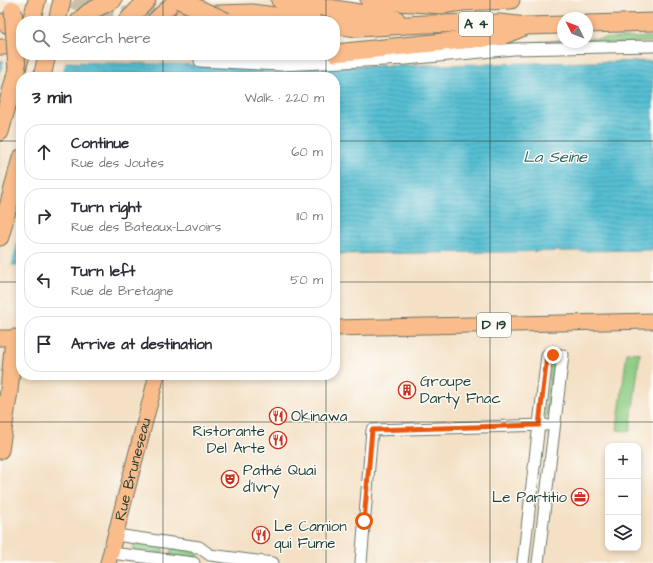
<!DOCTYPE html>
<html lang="en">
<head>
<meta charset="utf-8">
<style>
  :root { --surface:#fff; --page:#f2f2f3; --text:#2b2b33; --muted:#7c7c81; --line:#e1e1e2 }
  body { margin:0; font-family:"Architects Daughter",sans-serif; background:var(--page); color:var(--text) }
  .controls { position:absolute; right:12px; bottom:12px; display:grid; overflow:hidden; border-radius:8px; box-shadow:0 2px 6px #0003 }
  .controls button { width:36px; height:36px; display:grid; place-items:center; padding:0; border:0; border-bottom:1px solid var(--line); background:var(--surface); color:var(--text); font:20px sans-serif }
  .compass { position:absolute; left:557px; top:12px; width:36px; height:36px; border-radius:50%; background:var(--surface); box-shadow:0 2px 6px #0003; rotate:312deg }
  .stop { position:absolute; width:12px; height:12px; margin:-9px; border:3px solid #ea580c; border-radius:50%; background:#fff }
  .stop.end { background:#ea580c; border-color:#fff; box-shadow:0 1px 4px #0008 }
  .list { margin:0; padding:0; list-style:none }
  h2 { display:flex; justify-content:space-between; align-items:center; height:52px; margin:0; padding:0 16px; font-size:17px }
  h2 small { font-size:13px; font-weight:400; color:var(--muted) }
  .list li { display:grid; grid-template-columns:26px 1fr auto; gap:12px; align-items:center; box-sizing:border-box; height:56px; margin:0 8px 8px; padding:0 8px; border:1px solid var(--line); border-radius:16px }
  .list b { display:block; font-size:15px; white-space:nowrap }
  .list p { margin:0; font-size:13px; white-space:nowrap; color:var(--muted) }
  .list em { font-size:13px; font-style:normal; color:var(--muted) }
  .icon { flex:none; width:22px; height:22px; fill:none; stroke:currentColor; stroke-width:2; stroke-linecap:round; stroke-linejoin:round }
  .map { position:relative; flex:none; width:653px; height:563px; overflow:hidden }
  .search { position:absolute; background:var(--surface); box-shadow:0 2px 6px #0003; left:16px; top:16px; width:324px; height:44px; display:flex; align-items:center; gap:10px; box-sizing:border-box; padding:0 14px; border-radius:16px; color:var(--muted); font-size:15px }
  .panel { position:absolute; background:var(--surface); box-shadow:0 2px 6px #0003; left:16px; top:72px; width:324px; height:308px; border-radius:16px }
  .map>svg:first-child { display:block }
  .grass { fill:#8ecd84; stroke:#56855c }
  .water { fill:url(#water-rules); stroke:#3a7e84 }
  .pier { fill:#f4e0c5 }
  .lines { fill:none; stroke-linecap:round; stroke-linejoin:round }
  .highway-tunnel { stroke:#c9bfa8; stroke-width:17; stroke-dasharray:17 8; stroke-linecap:butt }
  .minor-casing { stroke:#6a7667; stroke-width:13 }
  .major-casing { stroke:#6a7667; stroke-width:17 }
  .highway-casing { stroke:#6a7667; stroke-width:19 }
  .minor { stroke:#fff; stroke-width:11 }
  .major { stroke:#fabc8b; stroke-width:15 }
  .highway { stroke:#fabc8b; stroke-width:17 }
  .highway-bridge-casing { stroke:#6a7667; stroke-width:19; stroke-linecap:butt }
  .highway-bridge { stroke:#fabc8b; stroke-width:17 }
  .route { stroke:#ea580c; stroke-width:5 }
  .grid { fill:none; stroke:#1f3d34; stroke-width:1; stroke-opacity:0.55 }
  .labels { text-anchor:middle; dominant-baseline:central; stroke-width:3; stroke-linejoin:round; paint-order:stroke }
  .shield { fill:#fdfcf7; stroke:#62766e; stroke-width:1 }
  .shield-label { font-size:14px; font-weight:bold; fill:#1f3d34 }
  .poi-label { font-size:15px; fill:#1f3d34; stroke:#fdfcf7; text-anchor:start }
  .street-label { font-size:15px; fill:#1f3d34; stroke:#fdfcf7 }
  .water-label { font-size:16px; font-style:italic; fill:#306464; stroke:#fdfcf7 }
</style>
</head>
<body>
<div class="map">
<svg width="653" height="563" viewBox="0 0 653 563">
  <defs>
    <pattern id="water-rules" width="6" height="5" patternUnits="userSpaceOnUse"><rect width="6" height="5" fill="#56bfd3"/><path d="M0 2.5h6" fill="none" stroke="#479cac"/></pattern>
  </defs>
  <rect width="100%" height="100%" fill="#fdfcf7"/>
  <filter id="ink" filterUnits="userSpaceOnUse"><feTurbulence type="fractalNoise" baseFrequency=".025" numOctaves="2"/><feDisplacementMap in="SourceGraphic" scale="8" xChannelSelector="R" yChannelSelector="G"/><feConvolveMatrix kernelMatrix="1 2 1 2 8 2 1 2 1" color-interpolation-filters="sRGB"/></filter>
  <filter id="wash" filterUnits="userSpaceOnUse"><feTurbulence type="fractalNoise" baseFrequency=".012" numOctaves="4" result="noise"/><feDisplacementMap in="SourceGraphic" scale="16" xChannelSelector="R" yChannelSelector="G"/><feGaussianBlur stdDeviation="0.9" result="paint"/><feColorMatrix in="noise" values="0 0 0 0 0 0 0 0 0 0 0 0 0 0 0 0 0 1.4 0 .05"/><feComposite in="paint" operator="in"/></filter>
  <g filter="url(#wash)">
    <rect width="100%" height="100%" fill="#f4e0c5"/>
    <g class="grass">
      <polygon points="653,37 653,42 585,44 501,44 563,40 563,42 587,42 587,39"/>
      <polygon points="627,352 640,353 630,431 617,430"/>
      <polygon points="551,360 557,360 553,414 545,415"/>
      <polygon points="134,544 161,546 163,548 163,552 162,554 132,551"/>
      <polygon points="172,548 198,552 199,556 195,559 171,556 170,552"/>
    </g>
    <polygon class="water" points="0,61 314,67 653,61 653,250 335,254 335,77 21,77 21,265 0,265"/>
    <polygon class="pier" points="4,60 66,61 61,77 21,77 21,228 11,267 0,267 0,73"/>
  </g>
  <g filter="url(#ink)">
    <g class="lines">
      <path class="highway-tunnel" d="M74,0C108,20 146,16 184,15"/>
      <defs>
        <g id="minor">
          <polyline points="200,61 280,65 406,59 514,49 653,46"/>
          <polyline points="116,535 199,547 210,555 273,563"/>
          <polyline points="111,553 194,563"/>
          <polyline points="361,563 372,430 546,425"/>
          <polyline points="523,563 547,355 563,355 538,563"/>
        </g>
        <g id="major">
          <polyline points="0,21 8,26"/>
          <polyline points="154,21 176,0"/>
          <polyline points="0,47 6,47"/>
          <polyline points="335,328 653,321"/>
          <polyline points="0,338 21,338"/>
          <path id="s1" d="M108,563L157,375"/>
        </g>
        <g id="highway">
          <polyline points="280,0 396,19"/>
          <polyline points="369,0 441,5 463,2 511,0"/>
          <polyline points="184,15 252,13 313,21"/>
          <polyline points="31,21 37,0"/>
          <polyline points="57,21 62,0"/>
          <polyline points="79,21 89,12 113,0"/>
          <polyline points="127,21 147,0"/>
          <polyline points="587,24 653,22"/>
          <polyline points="335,25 357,28 425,24 500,23 526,26 563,25"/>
          <polyline points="335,53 502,36 524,27"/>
          <polyline points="42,77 47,55"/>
          <polyline points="0,132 21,55"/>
          <polyline points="0,237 21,158"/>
          <polyline points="0,450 9,391 14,338"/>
        </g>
      </defs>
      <use href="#minor" class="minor-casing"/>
      <use href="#major" class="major-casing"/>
      <use href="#highway" class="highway-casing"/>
      <use href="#minor" class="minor"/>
      <use href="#major" class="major"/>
      <use href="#highway" class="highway"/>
      <defs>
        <g id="highway-bridge">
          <polyline points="179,0 226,21"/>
          <polyline points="13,10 17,70"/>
        </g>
      </defs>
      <use href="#highway-bridge" class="highway-bridge-casing"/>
      <use href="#highway-bridge" class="highway-bridge"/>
    </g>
  </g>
  <g class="lines" filter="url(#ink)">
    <polyline class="route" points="364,521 372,430 539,425 547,356 553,355"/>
  </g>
  <path class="grid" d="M163,0V21M326,0V21M490,0V563M163,55V77M326,55V77M0,141H21M335,141H653M0,282H21M335,282H653M163,375V563M326,375V563M0,422H653"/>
  <defs>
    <symbol id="building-ring" viewBox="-11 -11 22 22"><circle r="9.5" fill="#fdfcf7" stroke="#c8321e" stroke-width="1.5"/><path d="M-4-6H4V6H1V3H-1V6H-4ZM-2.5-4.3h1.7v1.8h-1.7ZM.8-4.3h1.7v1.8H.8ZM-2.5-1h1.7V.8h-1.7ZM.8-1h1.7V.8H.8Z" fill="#c8321e"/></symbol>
    <symbol id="restaurant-ring" viewBox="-11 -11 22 22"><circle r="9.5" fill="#fdfcf7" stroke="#c8321e" stroke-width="1.5"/><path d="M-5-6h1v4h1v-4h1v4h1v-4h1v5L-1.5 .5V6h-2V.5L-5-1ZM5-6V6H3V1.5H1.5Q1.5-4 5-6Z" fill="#c8321e"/></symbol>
    <symbol id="theatre-ring" viewBox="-11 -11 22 22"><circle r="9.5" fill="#fdfcf7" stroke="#c8321e" stroke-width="1.5"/><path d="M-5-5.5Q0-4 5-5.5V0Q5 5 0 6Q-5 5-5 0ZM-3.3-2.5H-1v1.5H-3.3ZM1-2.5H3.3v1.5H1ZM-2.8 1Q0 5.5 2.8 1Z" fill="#c8321e"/></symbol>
    <symbol id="office-ring" viewBox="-11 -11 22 22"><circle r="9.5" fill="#fdfcf7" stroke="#c8321e" stroke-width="1.5"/><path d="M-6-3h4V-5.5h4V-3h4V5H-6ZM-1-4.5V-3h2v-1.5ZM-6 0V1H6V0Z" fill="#c8321e"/></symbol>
  </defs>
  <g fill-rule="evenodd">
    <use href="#building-ring" x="397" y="380" width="20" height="20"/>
    <use href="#restaurant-ring" x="268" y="406" width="20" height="20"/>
    <use href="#restaurant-ring" x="268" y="430" width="20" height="20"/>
    <use href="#theatre-ring" x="220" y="469" width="20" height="20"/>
    <use href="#office-ring" x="570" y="487" width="20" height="20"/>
    <use href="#restaurant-ring" x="251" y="525" width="20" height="20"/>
  </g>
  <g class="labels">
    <g class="shield">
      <rect x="459" y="12" width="34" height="24" rx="3"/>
      <rect x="477" y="313" width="34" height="24" rx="3"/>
    </g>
    <g class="shield-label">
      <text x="476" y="24">A 4</text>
      <text x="494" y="325">D 19</text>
    </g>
    <g class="poi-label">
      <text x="420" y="381">Groupe<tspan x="420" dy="17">Darty Fnac</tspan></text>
      <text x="291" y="416">Okinawa</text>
      <text x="265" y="431" text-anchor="end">Ristorante<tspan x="265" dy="17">Del Arte</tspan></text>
      <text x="243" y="470">Pathé Quai<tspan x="243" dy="17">d'Ivry</tspan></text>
      <text x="567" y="497" text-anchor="end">Le Partitio</text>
      <text x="274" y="526">Le Camion<tspan x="274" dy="17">qui Fume</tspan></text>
    </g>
    <g class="street-label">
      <text stroke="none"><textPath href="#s1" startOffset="97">Rue Bruneseau</textPath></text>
    </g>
    <g class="water-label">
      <text x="555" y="157">La Seine</text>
    </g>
  </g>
</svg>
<div class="controls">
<button>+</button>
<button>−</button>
<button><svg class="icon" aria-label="layers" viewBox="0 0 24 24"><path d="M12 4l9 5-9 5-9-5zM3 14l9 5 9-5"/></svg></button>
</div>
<svg class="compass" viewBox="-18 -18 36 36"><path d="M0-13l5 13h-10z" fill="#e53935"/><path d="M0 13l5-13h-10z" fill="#7c7c81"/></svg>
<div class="stop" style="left:364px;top:521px"></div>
<div class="stop end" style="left:553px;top:355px"></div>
<div class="search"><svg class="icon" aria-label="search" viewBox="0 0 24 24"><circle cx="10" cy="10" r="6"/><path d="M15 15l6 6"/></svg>Search here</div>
<section class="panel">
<h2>3 min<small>Walk · 220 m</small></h2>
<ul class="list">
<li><svg class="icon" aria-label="ahead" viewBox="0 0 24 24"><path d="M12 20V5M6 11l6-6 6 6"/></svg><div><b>Continue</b><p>Rue des Joutes</p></div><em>60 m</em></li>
<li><svg class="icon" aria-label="right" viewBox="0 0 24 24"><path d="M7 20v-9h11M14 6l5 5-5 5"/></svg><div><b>Turn right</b><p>Rue des Bateaux-Lavoirs</p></div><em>110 m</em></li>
<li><svg class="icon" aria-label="left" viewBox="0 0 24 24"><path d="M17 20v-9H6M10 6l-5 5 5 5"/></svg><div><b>Turn left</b><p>Rue de Bretagne</p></div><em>50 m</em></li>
<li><svg class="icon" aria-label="arrive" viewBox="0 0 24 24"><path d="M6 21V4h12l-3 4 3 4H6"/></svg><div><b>Arrive at destination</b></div></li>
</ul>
</section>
</div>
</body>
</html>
